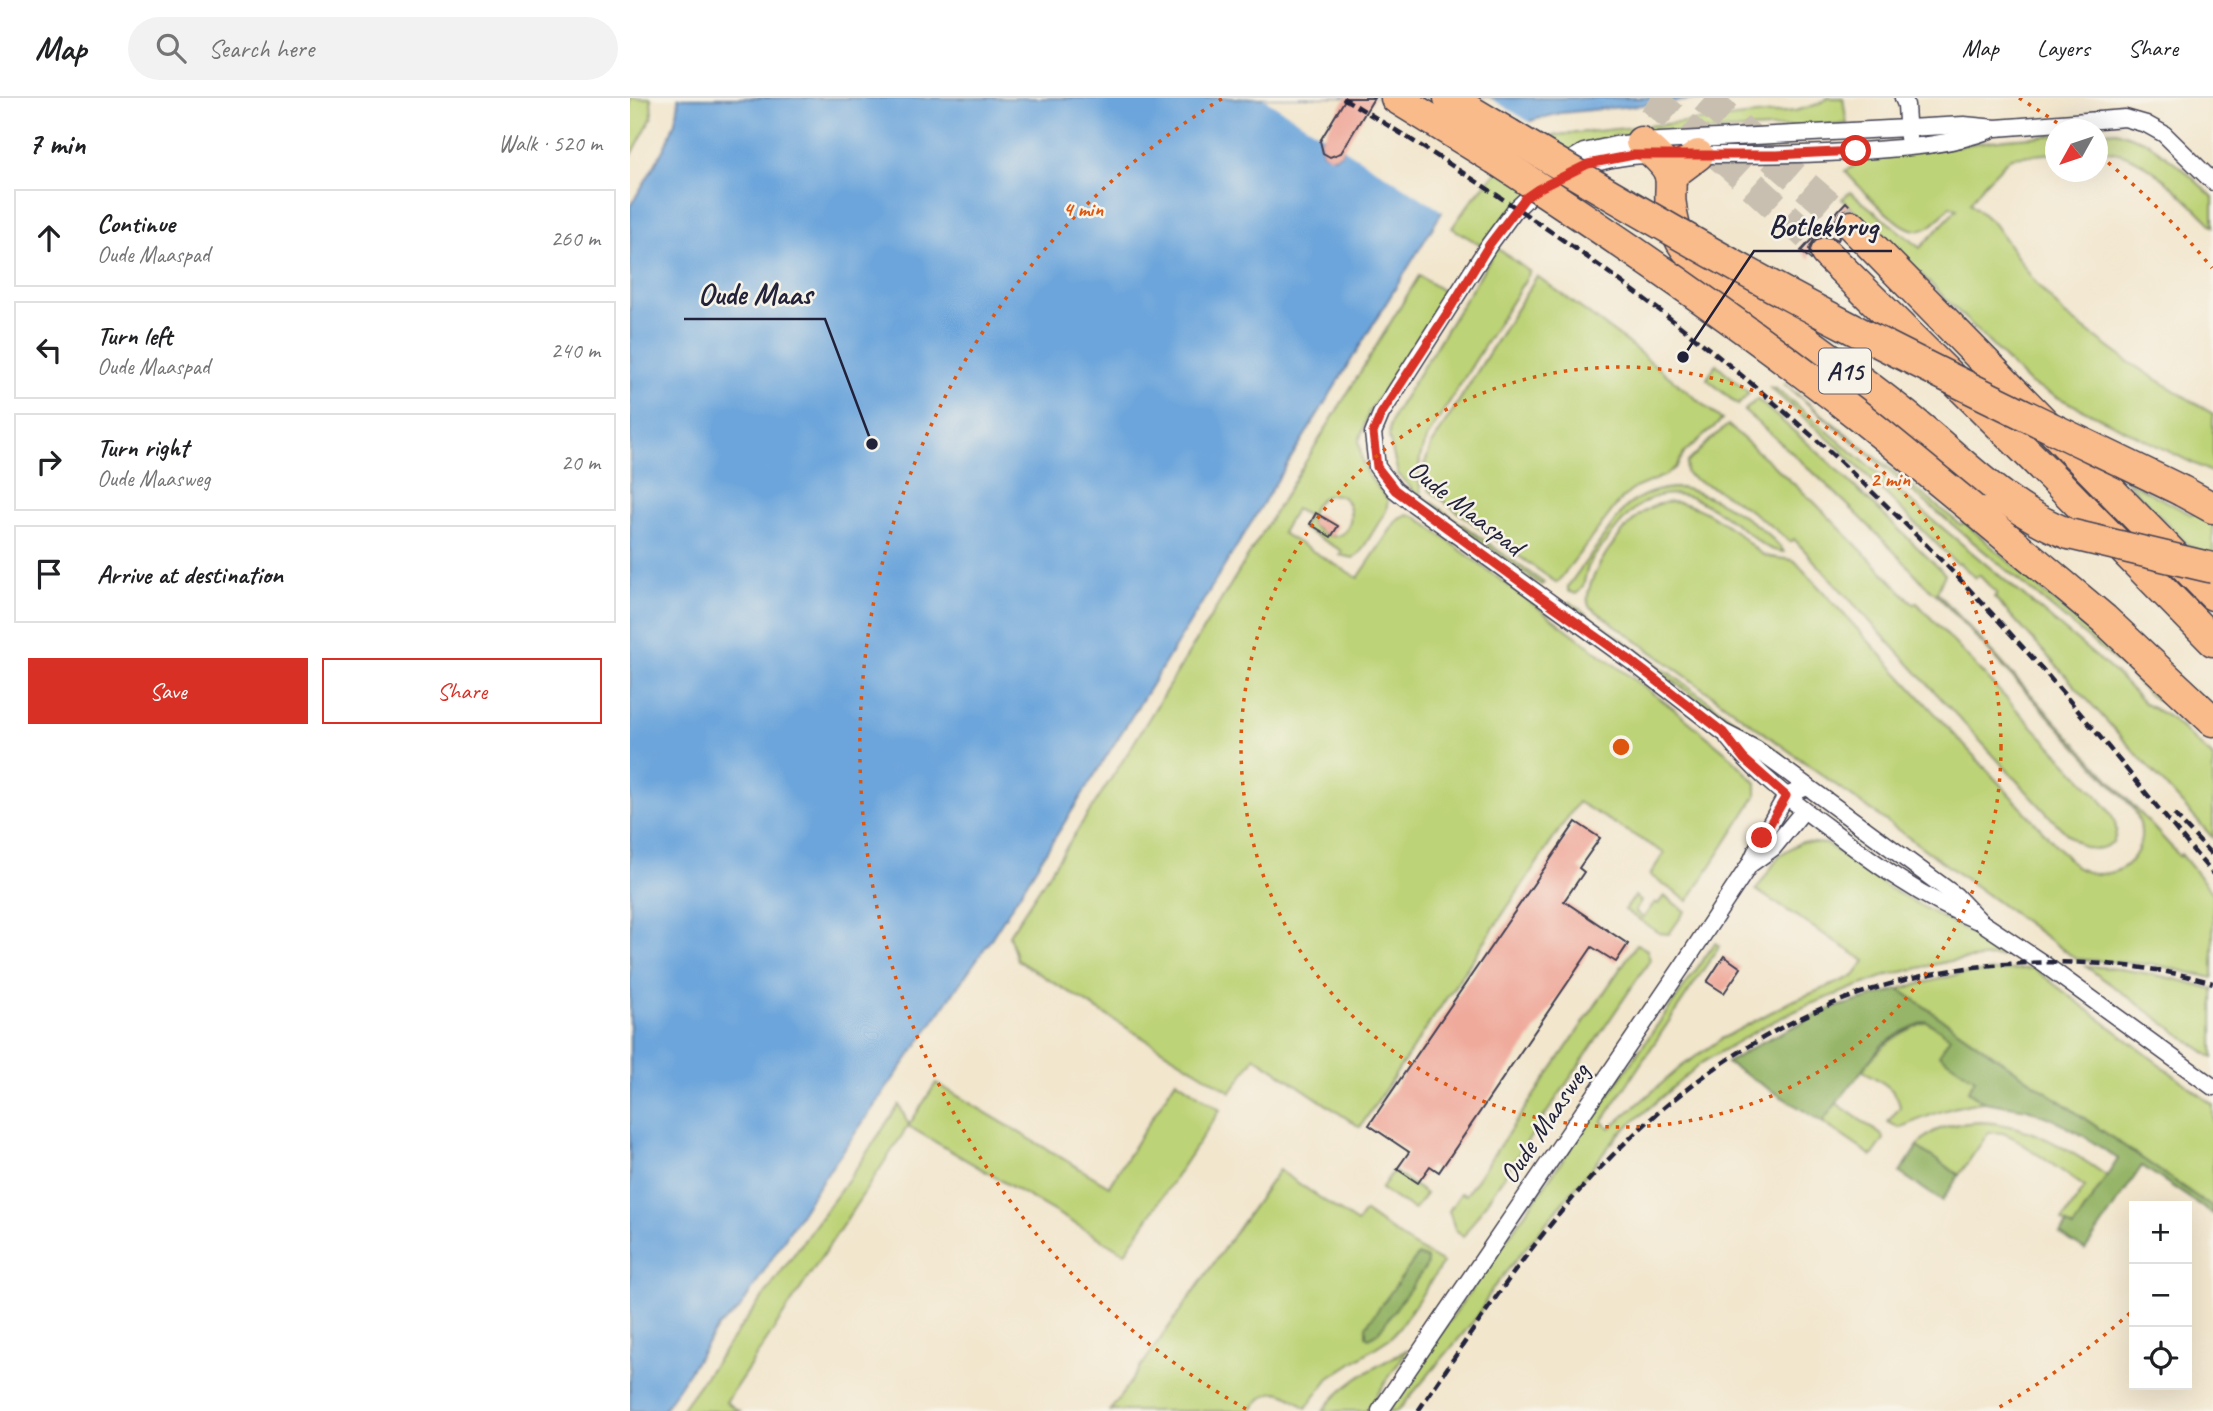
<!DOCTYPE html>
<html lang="en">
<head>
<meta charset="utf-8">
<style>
  :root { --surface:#fff; --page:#f2f2f2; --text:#202124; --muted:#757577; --line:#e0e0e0; --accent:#d93025 }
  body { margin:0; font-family:Caveat,sans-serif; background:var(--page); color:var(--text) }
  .controls { position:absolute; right:21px; bottom:21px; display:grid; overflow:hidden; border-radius:0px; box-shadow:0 7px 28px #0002 }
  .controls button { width:63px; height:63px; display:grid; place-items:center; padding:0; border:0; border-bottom:2px solid var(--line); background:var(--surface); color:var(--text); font:35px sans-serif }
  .compass { position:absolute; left:1415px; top:21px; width:63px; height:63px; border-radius:50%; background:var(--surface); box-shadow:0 7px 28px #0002; rotate:230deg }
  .stop { position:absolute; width:21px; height:21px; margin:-16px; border:5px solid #d93025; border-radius:50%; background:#fff }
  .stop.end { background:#d93025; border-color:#fff; box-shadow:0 2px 7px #0008 }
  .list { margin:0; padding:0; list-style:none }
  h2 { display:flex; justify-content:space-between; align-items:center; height:91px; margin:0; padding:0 28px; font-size:30px }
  h2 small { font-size:23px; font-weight:400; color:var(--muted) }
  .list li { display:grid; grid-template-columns:46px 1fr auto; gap:21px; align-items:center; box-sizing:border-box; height:98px; margin:0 14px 14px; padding:0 14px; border:2px solid var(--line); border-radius:0px }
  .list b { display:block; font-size:26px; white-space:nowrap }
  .list p { margin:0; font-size:23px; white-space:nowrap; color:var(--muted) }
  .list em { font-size:23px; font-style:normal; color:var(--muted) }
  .actions { display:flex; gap:14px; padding:21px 28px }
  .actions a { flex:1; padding:16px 0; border:2px solid var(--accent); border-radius:0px; text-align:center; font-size:24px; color:var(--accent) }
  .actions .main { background:var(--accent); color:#fff }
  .icon { flex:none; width:38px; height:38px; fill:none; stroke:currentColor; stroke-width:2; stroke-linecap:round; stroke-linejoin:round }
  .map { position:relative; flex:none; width:1583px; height:1313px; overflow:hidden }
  header { display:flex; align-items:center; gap:42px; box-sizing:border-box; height:98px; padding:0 35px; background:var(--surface); border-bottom:2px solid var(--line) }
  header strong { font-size:33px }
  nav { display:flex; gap:38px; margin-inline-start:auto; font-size:24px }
  .search { width:490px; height:63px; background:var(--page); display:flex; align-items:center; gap:18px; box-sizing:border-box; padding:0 24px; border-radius:38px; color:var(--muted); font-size:26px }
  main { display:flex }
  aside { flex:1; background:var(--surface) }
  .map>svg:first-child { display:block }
  .green { fill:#bdd377; stroke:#707a59; stroke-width:2 }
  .forest { fill:#96b568; stroke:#5c6c52; stroke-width:2 }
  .water { fill:#6ca5db; stroke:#47648b; stroke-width:2 }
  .pier { fill:#f2e6cd }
  .building { fill:#efaa9c }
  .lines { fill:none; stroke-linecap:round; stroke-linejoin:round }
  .motorway-tunnel { stroke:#c8bfb0; stroke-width:30; stroke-dasharray:30 15; stroke-linecap:butt }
  .minor-casing { stroke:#413f51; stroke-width:19 }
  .motorway-casing { stroke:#413f51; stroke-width:33 }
  .minor { stroke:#fff; stroke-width:16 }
  .motorway { stroke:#fabb8b; stroke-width:30 }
  .rail { stroke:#22223b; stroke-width:4.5; stroke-dasharray:10 5; stroke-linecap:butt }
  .motorway-bridge-casing { stroke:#413f51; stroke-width:33; stroke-linecap:butt }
  .motorway-bridge { stroke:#fabb8b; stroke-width:30 }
  .route { stroke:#d93025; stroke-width:9 }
  .ring { fill:none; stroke:#de560e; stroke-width:3.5; stroke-dasharray:3.5 7 }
  .labels { text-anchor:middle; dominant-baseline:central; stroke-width:5; stroke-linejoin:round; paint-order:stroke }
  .shield { fill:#f7f3e8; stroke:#62616f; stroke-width:2 }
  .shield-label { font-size:26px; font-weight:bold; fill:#22223b }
  .street-label { font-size:28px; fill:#22223b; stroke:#f7f3e8 }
  .centre { fill:#de560e; stroke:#f7f3e8; stroke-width:3.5 }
  .ring-label { font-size:21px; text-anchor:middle; font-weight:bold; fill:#de560e; stroke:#f7f3e8; stroke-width:5; stroke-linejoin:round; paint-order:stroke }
  .leader { fill:none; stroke:#22223b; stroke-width:2.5 }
  .callout-dot { fill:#22223b; stroke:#f7f3e8; stroke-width:2.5 }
  .callout-label { font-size:30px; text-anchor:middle; font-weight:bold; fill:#22223b; stroke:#f7f3e8; stroke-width:5; stroke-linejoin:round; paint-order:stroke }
</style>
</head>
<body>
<header>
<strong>Map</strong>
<div class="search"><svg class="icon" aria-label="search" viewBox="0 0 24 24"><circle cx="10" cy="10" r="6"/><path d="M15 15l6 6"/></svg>Search here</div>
<nav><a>Map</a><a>Layers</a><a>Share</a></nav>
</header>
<main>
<aside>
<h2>7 min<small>Walk · 520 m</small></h2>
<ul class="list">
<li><svg class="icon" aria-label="ahead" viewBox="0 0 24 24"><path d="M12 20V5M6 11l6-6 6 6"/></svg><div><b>Continue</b><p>Oude Maaspad</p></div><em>260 m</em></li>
<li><svg class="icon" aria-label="left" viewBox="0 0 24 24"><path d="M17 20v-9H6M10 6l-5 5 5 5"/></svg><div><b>Turn left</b><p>Oude Maaspad</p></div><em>240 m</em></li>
<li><svg class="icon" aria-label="right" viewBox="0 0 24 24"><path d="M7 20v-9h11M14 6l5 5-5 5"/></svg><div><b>Turn right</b><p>Oude Maasweg</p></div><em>20 m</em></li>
<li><svg class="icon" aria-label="arrive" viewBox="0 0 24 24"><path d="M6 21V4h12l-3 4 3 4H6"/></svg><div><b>Arrive at destination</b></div></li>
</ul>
<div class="actions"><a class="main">Save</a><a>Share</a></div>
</aside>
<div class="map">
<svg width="1583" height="1313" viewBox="0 0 1583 1313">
  <rect width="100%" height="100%" fill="#f7f3e8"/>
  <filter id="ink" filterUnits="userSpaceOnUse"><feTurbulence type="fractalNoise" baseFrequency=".0143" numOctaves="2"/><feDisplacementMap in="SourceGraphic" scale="14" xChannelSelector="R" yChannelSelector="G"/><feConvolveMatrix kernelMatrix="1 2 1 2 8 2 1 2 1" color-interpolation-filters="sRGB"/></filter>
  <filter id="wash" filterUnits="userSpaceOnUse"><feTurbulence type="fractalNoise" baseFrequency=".00686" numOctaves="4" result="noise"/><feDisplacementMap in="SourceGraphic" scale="28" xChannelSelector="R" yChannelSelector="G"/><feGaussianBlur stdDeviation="1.57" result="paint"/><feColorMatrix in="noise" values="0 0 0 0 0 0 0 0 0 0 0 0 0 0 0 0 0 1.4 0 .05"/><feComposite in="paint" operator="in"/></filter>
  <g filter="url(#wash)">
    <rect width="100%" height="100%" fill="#f2e6cd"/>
    <g class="green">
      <polygon points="0,0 21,0 22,19 0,60"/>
      <path d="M1198,0H1213L1217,26L985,38L951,49L856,150L822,130C842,100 869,65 902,47C909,43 919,40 927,37L1165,13L1188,6Z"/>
      <path d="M1486,33L1517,44L1552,70L1583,99V128C1554,100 1512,50 1468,53V35Z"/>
      <path d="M1425,37V55L1381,59L1354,86L1340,105L1364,126L1405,184L1434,216L1497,263L1583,316V375L1400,286L1296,181L1212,101L1220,94L1290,150L1327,111L1320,108C1312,117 1303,130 1291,132C1270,136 1229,88 1215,73L1238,60L1376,41Z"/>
      <path d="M867,150L900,174L797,340C787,360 788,375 791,397L914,485L911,487L789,399L768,376L759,339L760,327L764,316Z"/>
      <path d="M789,178L818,196L739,314L729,343L732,363L739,378L758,402L756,413L730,455L723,460L710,457L712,453L672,430L677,420L682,419L680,426C685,429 689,434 694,436C730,451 729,383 694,399C686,402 683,409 681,417H677L665,411L652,435L728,480L767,422L777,417L785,418L1045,612L1098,656L1126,685V698L1058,803L1020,777L1034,755L948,704L730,1029L625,959L601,994L387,862L379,837L499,653Z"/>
      <polygon points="907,178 993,241 1092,322 1055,354 1046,369 1036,377 1005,390 991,401 927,485 860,438 799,392 795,365 801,348"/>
      <polygon points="1086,266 1119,295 1108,307 1077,281"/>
      <polygon points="1154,286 1331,427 1334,424 1548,613 1520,598 1489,566"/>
      <polygon points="1139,289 1146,291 1165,306 1483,573 1515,606 1539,619 1583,659 1583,740 1364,499 1367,496 1349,477 1346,480 1329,465 1327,466 1210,351"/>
      <path d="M1127,301L1199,364L1315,476L1307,494L1546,754L1549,758L1551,756L1583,795V880L1526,867L1446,861L959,508C953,495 969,466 977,454C1019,395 1044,389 1105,433C1115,441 1123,451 1134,457C1144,462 1155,459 1165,463L1446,769C1488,793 1529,750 1503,710L1305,495L1300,492C1242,428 1180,369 1114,313Z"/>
      <path d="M1098,327L1185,405L1284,506L1286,504L1462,692C1474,706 1494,726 1483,744C1458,763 1441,739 1423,722L1164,441L1160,444C1139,425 1115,408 1091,394C1080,387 1066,385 1056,375L1057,365L1081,341Z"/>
      <polygon points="1494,381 1562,417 1565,413 1583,422 1583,460 1559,448"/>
      <path d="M1050,390C1082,395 1135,428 1154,454C1134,452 1127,441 1113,431C1097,419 1080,407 1062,400C1023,386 999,413 978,441C971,450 963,458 959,467C953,478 957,489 946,496L938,493V488L994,411C1010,396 1028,390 1050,390Z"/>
      <polygon points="940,504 1151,655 1157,662 1154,666 1069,602 940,509"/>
      <polygon points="1171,744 1197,746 1259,790 1367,850 1384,857 1320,863 1258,877 1178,907 1138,926 1070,966 989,1036 862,1191 848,1218 773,1307 767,1313 756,1313 1085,845 1089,848 972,1024 980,1030 1052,968 1091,941 1160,904 1224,878 1235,863 1126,792 1150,757"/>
      <polygon points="1005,798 1011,803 1005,813 1013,820 1025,804 1028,806 1034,798 1055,813 1039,836 1029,835 995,812"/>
      <polygon points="1007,846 1017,852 1020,862 833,1139 825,1131 819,1113 831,1095 836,1097"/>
      <path d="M1455,868C1498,870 1541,879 1583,891V960Z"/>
      <polygon points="1403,870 1583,1007 1583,1110 1269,891 1330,876"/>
      <path d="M1296,923L1321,939L1345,981L1338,993L1354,1004C1324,1007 1297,1018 1269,1030L1258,1024L1270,1009C1267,989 1247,982 1232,972C1253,946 1265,937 1296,923Z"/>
      <polygon points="546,982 590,1012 495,1155 278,1028 96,1304 109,1313 50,1313 223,1075 269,1007 279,1027 306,985 479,1088"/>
      <polygon points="1206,1005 1253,1038 1254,1041 1242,1058 1192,1024"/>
      <path d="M1351,1024C1399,1026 1439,1051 1477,1078L1443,1130L1432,1123L1455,1089L1384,1040L1373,1035L1359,1034L1329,1077L1287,1049C1300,1028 1328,1025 1351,1024Z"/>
      <path d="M649,1072L727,1125L735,1114L782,1147L813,1165L770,1229L760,1240L699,1280L676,1310C653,1291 639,1286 621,1313H480Z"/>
      <polygon points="763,1073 796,1096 784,1112 751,1091"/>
      <path d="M778,1251L736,1313H693C713,1284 748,1268 778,1251Z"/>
    </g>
    <g class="forest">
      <polygon points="1269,891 1583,1110 1583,1116 1512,1068 1455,1152 1430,1136 1437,1126 1443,1130 1488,1061 1452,1037 1422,1021 1397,1011 1354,1004 1338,993 1345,981 1309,957 1320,939 1296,923 1274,933 1252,947 1192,1024 1097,965 1130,945 1200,911"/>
      <polygon points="1287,1049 1329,1077 1312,1103 1270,1075"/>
      <polygon points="788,1157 797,1161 797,1167 748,1235 739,1240 736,1238 736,1228"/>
    </g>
    <path class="water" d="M48,0H716L690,43L693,55L704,59L711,55L744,0H1083L931,15L903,22L880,34L817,106L519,591L359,844L189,1087L109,1212L88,1229L33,1313H0V108C15,83 52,29 48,0Z"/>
    <g class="pier">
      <polygon points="633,0 720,0 696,40"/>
      <polygon points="740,0 860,0 903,26 882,37 862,55 815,115 711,49"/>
    </g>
    <g id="blocks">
      <g class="building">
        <polygon points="716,0 744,0 711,55 700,59 693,55 690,43"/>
        <polygon points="1216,104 1223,111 1217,111 1210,115 1205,123 1205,132 1209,140 1208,142 1200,138 1192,138 1184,142 1179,151 1180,161 1171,153"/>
        <polygon points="686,415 708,428 701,439 680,426"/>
        <polygon points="946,724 970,740 949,770 954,774 934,803 998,846 986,864 962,849 809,1074 800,1068 788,1085 767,1071 779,1054 739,1027"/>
        <polygon points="1094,858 1111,870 1094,895 1077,884"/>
      </g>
    </g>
  </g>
  <g filter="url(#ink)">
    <use href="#blocks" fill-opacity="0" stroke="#413f51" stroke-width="2"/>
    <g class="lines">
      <g class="motorway-tunnel">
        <polyline points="1020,0 1104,70 1196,155"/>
        <polyline points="1074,0 1222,128"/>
      </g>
      <defs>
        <g id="minor">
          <polyline points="1273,0 1276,7 1278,40"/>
          <path d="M1063,57C1124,57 1184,57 1245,52C1285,49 1323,46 1360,32"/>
          <path d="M940,75C967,62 994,57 1023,57"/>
          <polyline points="1583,84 1534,36 1516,26 1495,20 1366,30 1334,27 1011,44 985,47 954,54 932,67 884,113 859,147 751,316 743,335 747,369 765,392 774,399 1001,563 1093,634 1126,651 1155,672 1326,798 1351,824 1411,864 1583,989"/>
          <path d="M1098,640C1127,677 1163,704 1201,732C1247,767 1292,800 1346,822"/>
          <polyline points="1122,765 1143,750 1174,712"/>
          <polyline points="750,1313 1054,866 1120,766 1132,740 1156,698 1177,689"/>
        </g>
        <g id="motorway">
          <polyline points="766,0 865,61"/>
          <polyline points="819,0 879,36"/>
          <path d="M1011,44C1020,53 1037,65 1040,78C1042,87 1039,98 1041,107C1044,138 1053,152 1077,173C1146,221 1215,269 1280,321C1331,362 1376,412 1439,436"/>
          <polyline points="1040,78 1068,57"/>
          <polyline points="1222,128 1583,497"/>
          <polyline points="1196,155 1429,386 1583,543"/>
          <polyline points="1552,393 1583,410"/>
          <polyline points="1344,412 1474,521 1583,623"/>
        </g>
      </defs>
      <use href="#minor" class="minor-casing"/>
      <use href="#motorway" class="motorway-casing"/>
      <use href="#minor" class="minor"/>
      <use href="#motorway" class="motorway"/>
      <g class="rail">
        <path d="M713,0C891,107 1064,227 1216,369C1296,444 1373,524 1444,608C1491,663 1536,721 1583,776"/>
        <polyline points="1544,716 1583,758"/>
        <path d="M788,1313C829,1253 868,1193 913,1136C1028,991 1174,884 1363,867C1436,861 1512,864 1583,885"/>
      </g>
      <defs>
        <g id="motorway-bridge">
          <path d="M879,36C990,103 1101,168 1215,227C1326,285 1439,338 1552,393"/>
          <path d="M865,61C990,142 1112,226 1229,318C1268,349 1306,381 1344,412"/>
          <polyline points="1439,436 1583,470"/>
        </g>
      </defs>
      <use href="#motorway-bridge" class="motorway-bridge-casing"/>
      <use href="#motorway-bridge" class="motorway-bridge"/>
    </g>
  </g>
  <g class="lines" filter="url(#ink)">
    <polyline class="route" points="1132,740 1156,698 1114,661 1093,634 1001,563 919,505 765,392 747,369 743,335 751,316 816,217 859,147 895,100 908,91 958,66 1004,57 1146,57 1226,53"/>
  </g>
  <g class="ring">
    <circle cx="991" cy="649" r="380"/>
    <path d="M1500 1215A761 761 0 0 1 1366 1311M616 1311A761 761 0 0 1 593 0M1389 0A761 761 0 0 1 1433 29M1470 58A761 761 0 0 1 1582 170"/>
  </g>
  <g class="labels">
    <rect class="shield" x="1189" y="250.5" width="52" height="45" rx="5"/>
    <g class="shield-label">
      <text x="1215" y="273">A15</text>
    </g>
    <g class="street-label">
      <text transform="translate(836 409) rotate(38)">Oude Maaspad</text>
      <text transform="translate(914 1025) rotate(-56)">Oude Maasweg</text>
    </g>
  </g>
  <circle cx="991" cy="649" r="10" class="centre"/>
  <g class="ring-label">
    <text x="453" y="118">4 min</text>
    <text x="1260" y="388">2 min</text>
  </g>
  <path class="leader" d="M1053 259L1124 153H1262M242 346L195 221H54"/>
  <g class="callout-dot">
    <circle cx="1053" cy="259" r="7"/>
    <circle cx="242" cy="346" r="7"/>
  </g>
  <g class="callout-label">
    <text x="1193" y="138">Botlekbrug</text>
    <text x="125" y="206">Oude Maas</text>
  </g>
</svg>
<div class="controls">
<button>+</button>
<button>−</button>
<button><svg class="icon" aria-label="locate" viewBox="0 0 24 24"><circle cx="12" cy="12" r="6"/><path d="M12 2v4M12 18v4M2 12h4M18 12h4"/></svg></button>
</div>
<svg class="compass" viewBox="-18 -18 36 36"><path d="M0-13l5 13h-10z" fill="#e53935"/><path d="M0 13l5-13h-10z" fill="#757577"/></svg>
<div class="stop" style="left:1226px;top:53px"></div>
<div class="stop end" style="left:1132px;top:740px"></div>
</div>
</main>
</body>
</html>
